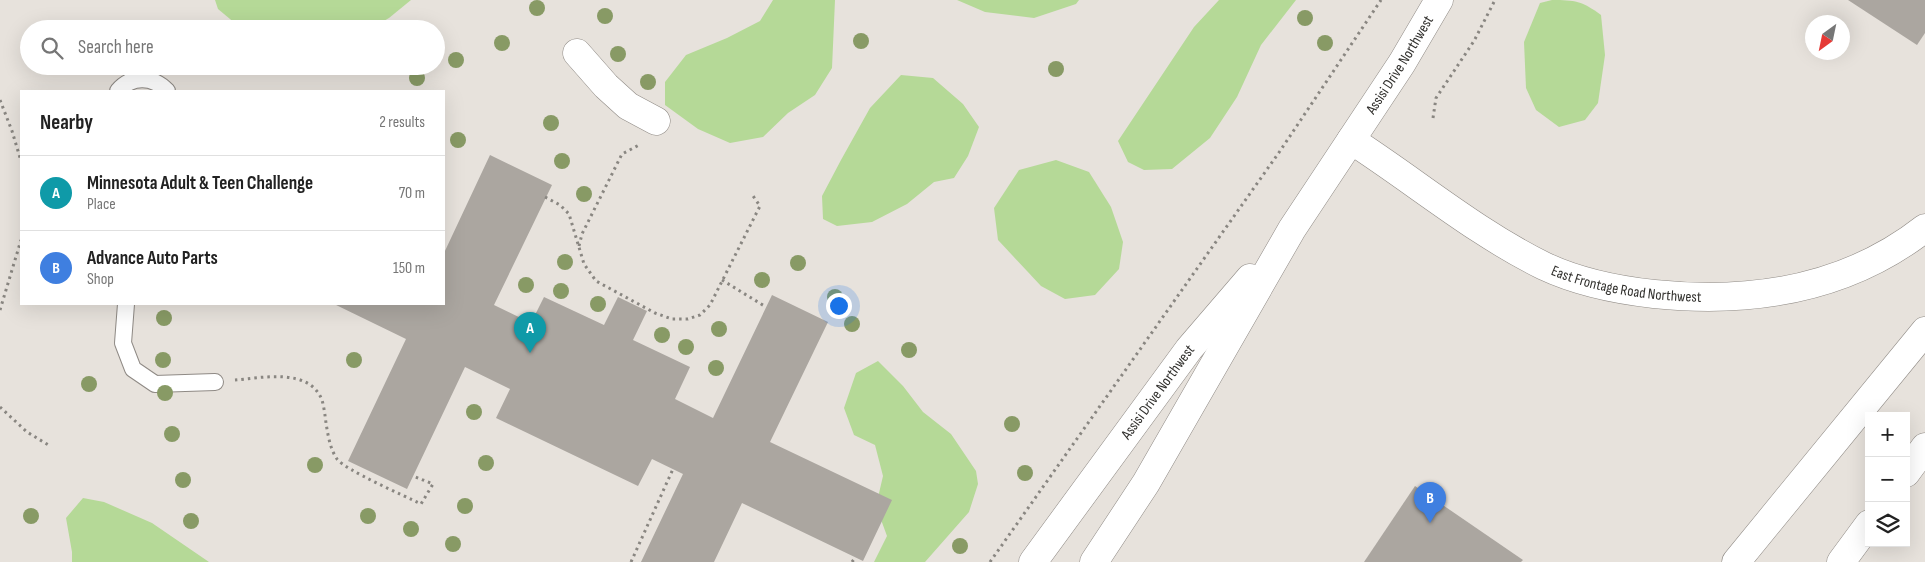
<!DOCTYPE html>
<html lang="en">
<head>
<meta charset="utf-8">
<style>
  :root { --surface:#fff; --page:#f2f2f2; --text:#222; --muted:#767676; --line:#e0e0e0; --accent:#2563eb }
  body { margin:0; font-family:"Sofia Sans Condensed",sans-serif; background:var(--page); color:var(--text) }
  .controls { position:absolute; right:15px; bottom:15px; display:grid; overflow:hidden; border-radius:0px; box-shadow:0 5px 20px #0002 }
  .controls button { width:45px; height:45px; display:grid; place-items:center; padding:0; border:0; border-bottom:1px solid var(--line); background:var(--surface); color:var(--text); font:25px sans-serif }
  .compass { position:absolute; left:1805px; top:15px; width:45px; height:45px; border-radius:50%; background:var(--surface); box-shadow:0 5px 20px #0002; rotate:213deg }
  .you { position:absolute; left:838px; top:305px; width:18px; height:18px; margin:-12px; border:4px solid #fff; border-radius:50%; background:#1a73e8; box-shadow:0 0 0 8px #1a73e833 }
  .badge { display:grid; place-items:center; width:32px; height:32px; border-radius:50%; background:var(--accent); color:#fff; font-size:16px; font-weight:700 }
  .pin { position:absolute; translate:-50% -41px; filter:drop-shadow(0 1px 2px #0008) }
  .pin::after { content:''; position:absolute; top:26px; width:18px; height:15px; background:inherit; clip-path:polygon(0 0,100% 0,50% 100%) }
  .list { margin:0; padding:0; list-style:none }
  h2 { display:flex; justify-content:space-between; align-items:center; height:65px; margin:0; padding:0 20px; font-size:21px }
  h2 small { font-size:16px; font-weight:400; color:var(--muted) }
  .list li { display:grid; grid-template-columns:32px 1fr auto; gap:15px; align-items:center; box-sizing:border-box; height:75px; padding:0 20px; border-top:1px solid var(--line) }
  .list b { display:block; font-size:19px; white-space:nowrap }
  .list p { margin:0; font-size:16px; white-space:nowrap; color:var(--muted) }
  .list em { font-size:16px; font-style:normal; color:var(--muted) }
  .icon { flex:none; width:28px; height:28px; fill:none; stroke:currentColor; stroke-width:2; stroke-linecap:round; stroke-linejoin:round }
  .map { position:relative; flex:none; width:1925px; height:562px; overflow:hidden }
  .search { position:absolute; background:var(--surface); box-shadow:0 5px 20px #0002; left:20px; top:20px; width:425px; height:55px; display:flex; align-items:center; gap:12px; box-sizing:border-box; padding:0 18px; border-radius:28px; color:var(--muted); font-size:19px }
  .panel { position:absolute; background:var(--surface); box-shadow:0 5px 20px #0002; left:20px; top:90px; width:425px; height:215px; border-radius:0px }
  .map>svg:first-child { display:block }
  .green { fill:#b5d997 }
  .building { fill:#aba6a0 }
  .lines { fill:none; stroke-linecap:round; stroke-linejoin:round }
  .lane-casing { stroke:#8f8a85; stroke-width:18 }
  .street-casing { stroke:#8f8a85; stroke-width:29 }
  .secondary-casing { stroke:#8f8a85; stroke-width:29 }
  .highway-casing { stroke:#8f8a85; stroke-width:29 }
  .path { stroke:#898681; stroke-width:3; stroke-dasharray:2.5 4; stroke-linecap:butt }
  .lane { stroke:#fff; stroke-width:16 }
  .street { stroke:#fff; stroke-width:28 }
  .secondary { stroke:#fff; stroke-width:28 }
  .highway { stroke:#fff; stroke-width:28 }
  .tree { fill:#889a65 }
  .labels { text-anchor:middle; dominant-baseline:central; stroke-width:5; stroke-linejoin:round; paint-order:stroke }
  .street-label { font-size:15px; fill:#302f2c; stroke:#fff }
</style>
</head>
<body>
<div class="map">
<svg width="1925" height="562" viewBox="0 0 1925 562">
  <rect width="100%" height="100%" fill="#e7e2dc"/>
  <g class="green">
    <polygon points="215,0 411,0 389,18 370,29 242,29 218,9"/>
    <polygon points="773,0 835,0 832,68 815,95 788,113 763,137 730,143 698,129 665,105 665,82 686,55 727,38 760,21"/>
    <polygon points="957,0 1079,0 1076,4 1034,18 985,12"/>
    <polygon points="1219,0 1296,0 1261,45 1237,97 1210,138 1172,169 1144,170 1128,162 1118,141 1194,27"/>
    <path d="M1552,0C1575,0 1582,1 1601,15L1605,55L1598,103L1585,120L1559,127L1536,110L1526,88L1524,42L1540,3Z"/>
    <polygon points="901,75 933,78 963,104 979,127 968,156 954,178 934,182 907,204 872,222 837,226 823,219 822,196 841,160 870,108"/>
    <polygon points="1056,160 1089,172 1111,207 1123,242 1119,269 1095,295 1065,299 1041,286 998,240 994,208 1019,170"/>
    <polygon points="878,361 903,386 923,412 951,434 976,471 978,484 969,512 925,562 874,562 887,536 876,506 883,476 875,445 854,435 844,408 856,373"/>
    <polygon points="83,498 104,502 152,523 209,562 72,562 72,552 66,518"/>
  </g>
  <g class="building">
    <polygon points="1848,0 1925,0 1925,33 1917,45"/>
    <polygon points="490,155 552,185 494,305 531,323 544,297 604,325 618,297 647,311 633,340 690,367 675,399 713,418 772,295 828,322 770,442 892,500 863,561 742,503 714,562 641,562 683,474 652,459 638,486 496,418 510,389 465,367 407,489 348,461 406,339 334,304 444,304 444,253"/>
    <polygon points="1415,486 1523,560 1521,562 1364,562"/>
  </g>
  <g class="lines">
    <defs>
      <g id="lane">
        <path d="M118,91C132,75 153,76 167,91"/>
        <polyline points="126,304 123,343 133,369 155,384 215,382"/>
      </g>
      <polyline id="street" points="577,53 606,86 628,106 656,121"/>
      <g id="secondary">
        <path id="s1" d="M1351,140C1416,182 1475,232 1544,266C1578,282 1617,290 1654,294C1751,304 1846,290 1925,228"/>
        <path id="s2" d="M1033,562L1189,349L1250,278"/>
        <path id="s3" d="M1094,562L1146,483L1292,229L1402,63L1439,0"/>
      </g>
      <g id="highway">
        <polyline points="1906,473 1925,447"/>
        <polyline points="1736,562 1925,331"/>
        <polyline points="1841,562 1869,524"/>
      </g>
    </defs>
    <use href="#lane" class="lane-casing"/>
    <use href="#street" class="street-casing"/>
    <use href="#secondary" class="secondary-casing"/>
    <use href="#highway" class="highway-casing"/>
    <g class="path">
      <polyline points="0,100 12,131 21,161"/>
      <polyline points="1433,118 1436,98 1474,41 1495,0"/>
      <polyline points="545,197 560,205 569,214 584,264 596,281 655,313 672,319 688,319 700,315 710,305 760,206 751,193"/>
      <polyline points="579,246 582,234 622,154 641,144"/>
      <polyline points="722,280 766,307"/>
      <polyline points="0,310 21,240"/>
      <path d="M235,380C261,378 309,367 322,400C324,407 325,415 326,423C328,435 330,449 337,459C345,470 405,496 421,504L433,484L413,476"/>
      <polyline points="0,407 27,432 50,446"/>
      <polyline points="631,562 673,469"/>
      <polyline points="852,562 855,558"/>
      <polyline points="990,562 1280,151 1381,0"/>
    </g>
    <use href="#lane" class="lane"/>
    <use href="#street" class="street"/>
    <use href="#secondary" class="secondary"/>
    <use href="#highway" class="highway"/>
  </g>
  <g class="tree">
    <circle cx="537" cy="8" r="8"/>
    <circle cx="605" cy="16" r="8"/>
    <circle cx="1305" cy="18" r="8"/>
    <circle cx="861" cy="41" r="8"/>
    <circle cx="502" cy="43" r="8"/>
    <circle cx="1325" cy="43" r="8"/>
    <circle cx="618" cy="54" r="8"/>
    <circle cx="456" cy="60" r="8"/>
    <circle cx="1056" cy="69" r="8"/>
    <circle cx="417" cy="78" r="8"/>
    <circle cx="648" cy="82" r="8"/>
    <circle cx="551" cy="123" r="8"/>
    <circle cx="458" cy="140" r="8"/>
    <circle cx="562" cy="161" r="8"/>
    <circle cx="584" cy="194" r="8"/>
    <circle cx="565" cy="262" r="8"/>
    <circle cx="798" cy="263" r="8"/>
    <circle cx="762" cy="280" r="8"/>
    <circle cx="526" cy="285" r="8"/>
    <circle cx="561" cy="291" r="8"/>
    <circle cx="835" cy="297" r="8"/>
    <circle cx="598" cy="304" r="8"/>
    <circle cx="164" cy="318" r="8"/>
    <circle cx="852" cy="324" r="8"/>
    <circle cx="719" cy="329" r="8"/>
    <circle cx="662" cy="335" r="8"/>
    <circle cx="686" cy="347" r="8"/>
    <circle cx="909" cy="350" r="8"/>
    <circle cx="163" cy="360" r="8"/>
    <circle cx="354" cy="360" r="8"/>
    <circle cx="716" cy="368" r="8"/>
    <circle cx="89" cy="384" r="8"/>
    <circle cx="165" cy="393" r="8"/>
    <circle cx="474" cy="412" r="8"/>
    <circle cx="1012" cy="424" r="8"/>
    <circle cx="172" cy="434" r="8"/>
    <circle cx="486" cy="463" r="8"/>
    <circle cx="315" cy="465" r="8"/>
    <circle cx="1025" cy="473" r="8"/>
    <circle cx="183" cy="480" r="8"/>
    <circle cx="465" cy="506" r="8"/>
    <circle cx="31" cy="516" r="8"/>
    <circle cx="368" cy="516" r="8"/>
    <circle cx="191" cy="521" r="8"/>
    <circle cx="411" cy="529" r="8"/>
    <circle cx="453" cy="544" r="8"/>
    <circle cx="960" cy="546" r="8"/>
  </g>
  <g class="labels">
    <g class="street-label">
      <text stroke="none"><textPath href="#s3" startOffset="584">Assisi Drive Northwest</textPath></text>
      <text stroke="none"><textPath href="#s1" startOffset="316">East Frontage Road Northwest</textPath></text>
      <text stroke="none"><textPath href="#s2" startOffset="211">Assisi Drive Northwest</textPath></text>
    </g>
  </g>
</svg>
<div class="controls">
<button>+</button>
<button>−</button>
<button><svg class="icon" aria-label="layers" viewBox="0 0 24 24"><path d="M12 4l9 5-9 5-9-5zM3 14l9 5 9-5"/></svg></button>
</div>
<svg class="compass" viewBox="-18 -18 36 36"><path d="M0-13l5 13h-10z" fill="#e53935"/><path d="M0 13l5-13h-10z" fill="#767676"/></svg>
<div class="you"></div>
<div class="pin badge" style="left:530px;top:353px;background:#0f9aa8">A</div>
<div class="pin badge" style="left:1430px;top:523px;background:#3f7fe0">B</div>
<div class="search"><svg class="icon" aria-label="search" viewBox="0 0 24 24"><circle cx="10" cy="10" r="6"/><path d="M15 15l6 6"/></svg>Search here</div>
<section class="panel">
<h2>Nearby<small>2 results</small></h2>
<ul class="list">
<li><span class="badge" style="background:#0f9aa8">A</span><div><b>Minnesota Adult &amp; Teen Challenge</b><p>Place</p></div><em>70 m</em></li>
<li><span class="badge" style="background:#3f7fe0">B</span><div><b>Advance Auto Parts</b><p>Shop</p></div><em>150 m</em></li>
</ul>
</section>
</div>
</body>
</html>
